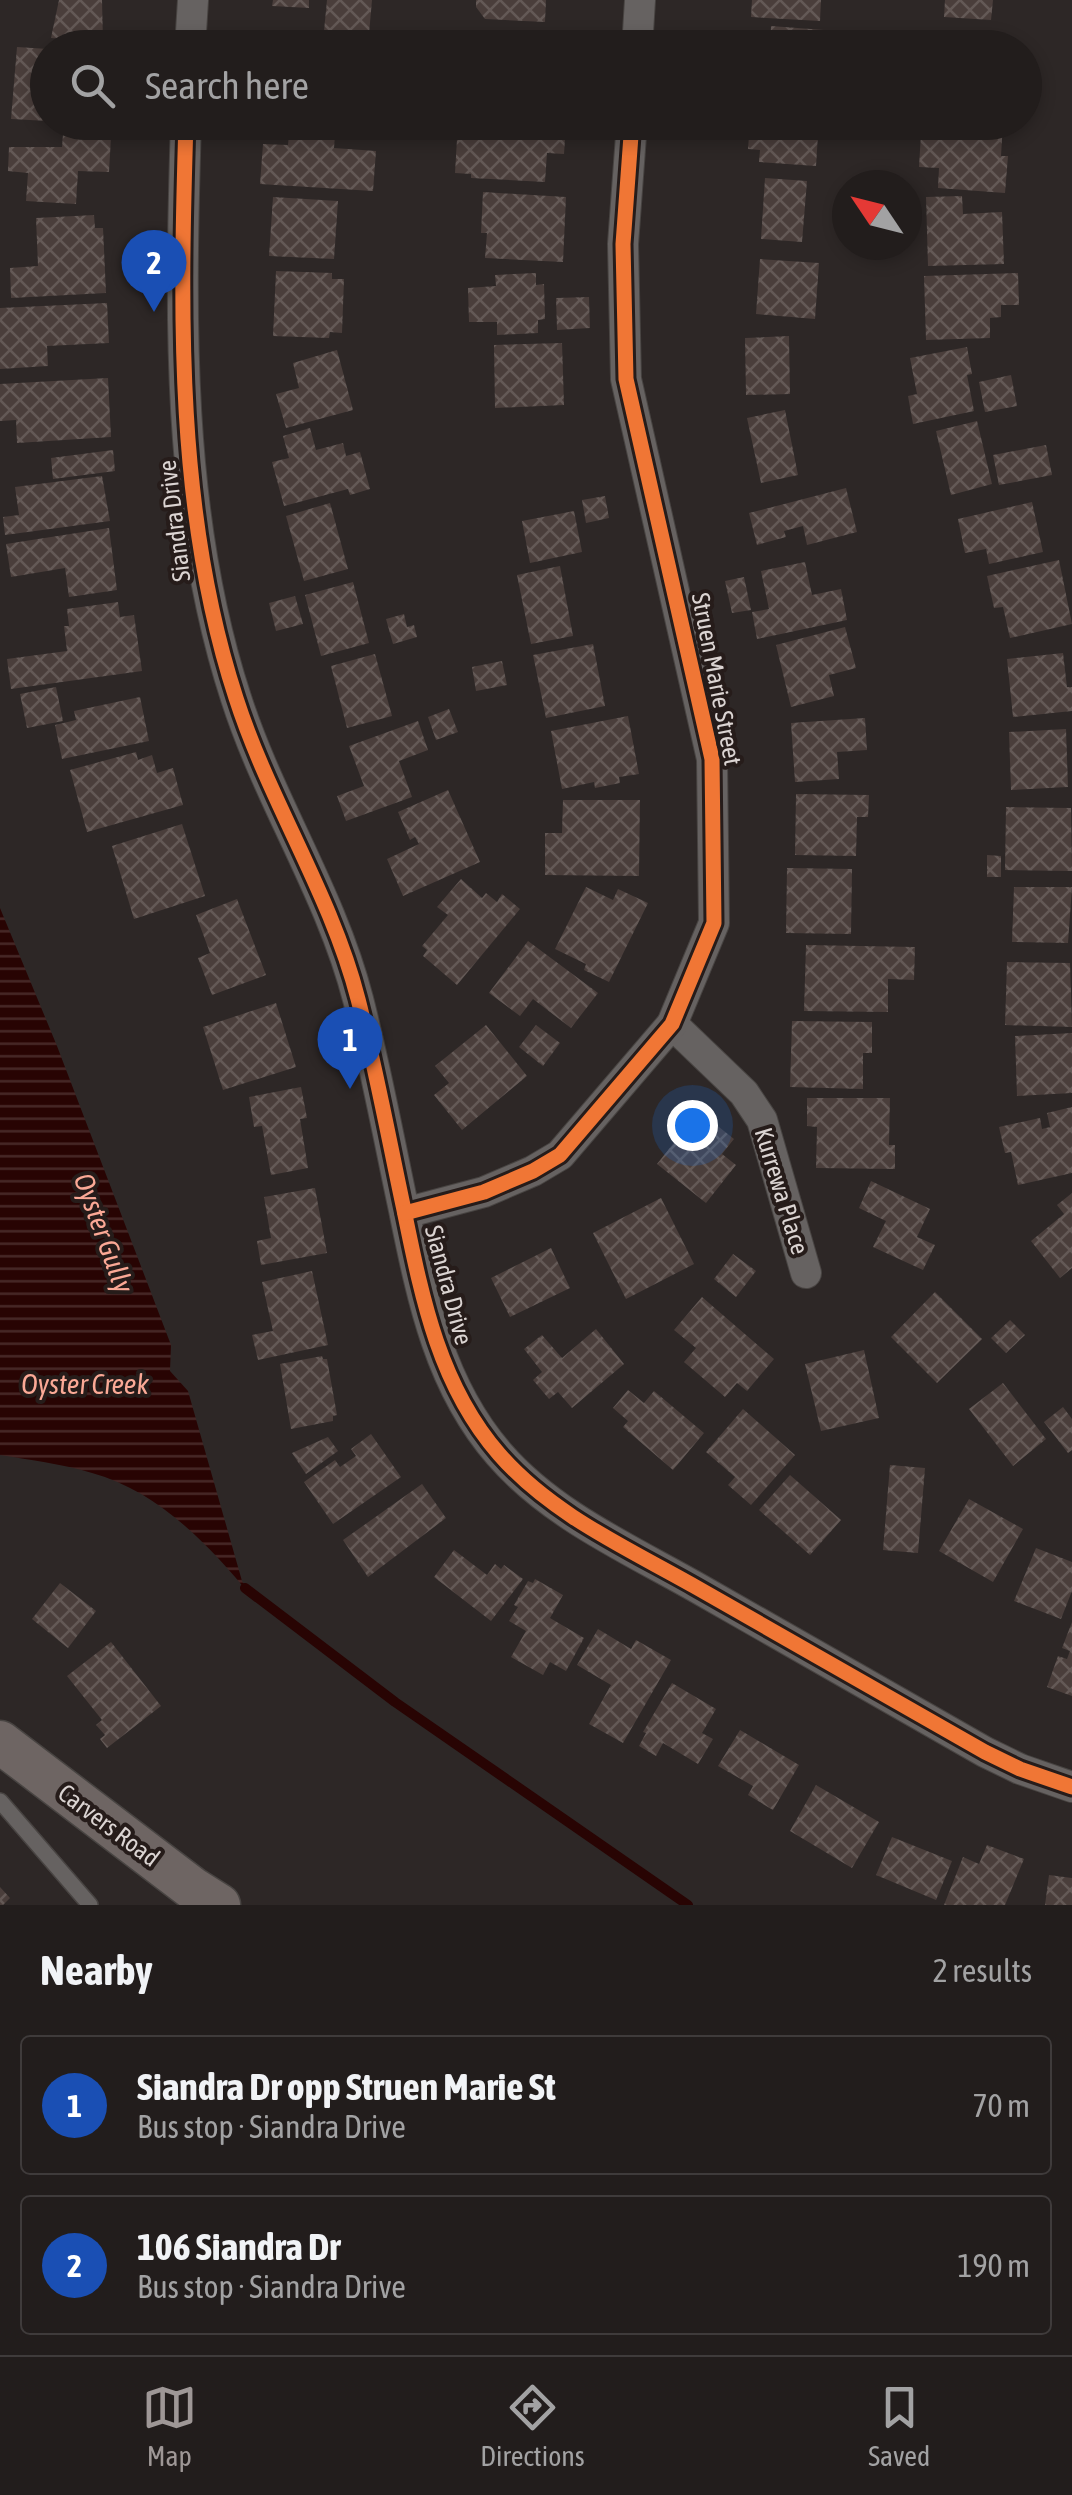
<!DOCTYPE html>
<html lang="en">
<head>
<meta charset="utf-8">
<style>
  :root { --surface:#221d1c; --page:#2a2625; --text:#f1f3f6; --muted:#a2a2a3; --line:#3f3b3b; --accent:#9e9796 }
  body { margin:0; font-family:"Asap Condensed",sans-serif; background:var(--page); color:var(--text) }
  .compass { position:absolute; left:832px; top:170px; width:90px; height:90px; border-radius:50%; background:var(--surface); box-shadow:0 5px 15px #0003; rotate:305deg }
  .you { position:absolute; left:692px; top:1125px; width:35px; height:35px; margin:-25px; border:8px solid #fff; border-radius:50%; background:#1a73e8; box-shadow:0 0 0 15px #1a73e833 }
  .badge { display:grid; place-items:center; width:65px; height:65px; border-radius:50%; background:var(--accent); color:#fff; font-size:32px; font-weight:700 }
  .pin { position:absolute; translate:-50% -82px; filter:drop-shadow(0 2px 5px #0008) }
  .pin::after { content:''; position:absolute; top:52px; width:35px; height:30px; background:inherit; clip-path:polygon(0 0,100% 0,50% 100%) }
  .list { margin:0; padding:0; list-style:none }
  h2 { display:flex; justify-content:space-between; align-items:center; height:130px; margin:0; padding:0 40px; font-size:42px }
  h2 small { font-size:32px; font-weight:400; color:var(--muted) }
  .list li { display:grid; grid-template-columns:65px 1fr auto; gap:30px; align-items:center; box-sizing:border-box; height:140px; margin:0 20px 20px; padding:0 20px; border:2px solid var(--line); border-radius:10px }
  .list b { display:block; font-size:38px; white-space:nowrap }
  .list p { margin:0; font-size:32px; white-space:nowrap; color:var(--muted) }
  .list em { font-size:32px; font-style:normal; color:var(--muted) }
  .icon { flex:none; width:55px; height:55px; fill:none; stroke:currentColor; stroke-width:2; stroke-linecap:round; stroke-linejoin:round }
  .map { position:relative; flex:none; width:1072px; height:1905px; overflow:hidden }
  .search { position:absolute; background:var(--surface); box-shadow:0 5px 15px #0003; left:30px; right:30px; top:30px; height:110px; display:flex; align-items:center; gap:25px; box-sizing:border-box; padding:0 35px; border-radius:55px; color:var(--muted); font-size:38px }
  .sheet { height:450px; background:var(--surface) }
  nav { display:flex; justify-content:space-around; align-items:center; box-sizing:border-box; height:140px; border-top:2px solid var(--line); background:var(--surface); font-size:28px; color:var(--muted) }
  nav a { display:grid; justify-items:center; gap:5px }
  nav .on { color:var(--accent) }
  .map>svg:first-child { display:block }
  .water { fill:url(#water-rules) }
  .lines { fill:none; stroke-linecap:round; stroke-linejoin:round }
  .stream { stroke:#280403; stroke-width:10 }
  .building { fill:url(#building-cross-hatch) }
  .lane-casing { stroke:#484442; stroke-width:18 }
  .street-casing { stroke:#484442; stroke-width:32 }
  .secondary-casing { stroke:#484442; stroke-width:45 }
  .lane { stroke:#666261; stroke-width:15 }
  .street { stroke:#666261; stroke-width:30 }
  .secondary { stroke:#6e6563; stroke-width:42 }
  .cycleway-casing { stroke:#261c1a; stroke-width:21 }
  .cycleway { stroke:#f07635; stroke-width:15 }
  .labels { text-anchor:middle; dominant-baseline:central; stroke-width:8; stroke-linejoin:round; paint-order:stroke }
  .street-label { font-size:25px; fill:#dbd4d2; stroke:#261c1a }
  .water-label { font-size:28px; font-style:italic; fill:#fba996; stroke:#261c1a }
</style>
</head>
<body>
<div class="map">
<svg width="1072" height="1905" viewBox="0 0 1072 1905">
  <defs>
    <pattern id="water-rules" width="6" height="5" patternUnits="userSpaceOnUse" patternTransform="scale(2.5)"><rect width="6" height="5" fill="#280403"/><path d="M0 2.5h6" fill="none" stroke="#472827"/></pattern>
    <pattern id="building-cross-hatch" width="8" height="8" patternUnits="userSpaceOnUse" patternTransform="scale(2.5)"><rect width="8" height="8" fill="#4a3e3b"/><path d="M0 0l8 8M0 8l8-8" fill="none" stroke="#645956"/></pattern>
  </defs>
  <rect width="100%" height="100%" fill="#2d2726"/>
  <path class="water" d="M0,908L57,1046L171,1345L170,1371L188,1391L242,1581L251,1596C209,1545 158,1491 92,1473C62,1464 31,1460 0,1455Z"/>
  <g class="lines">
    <polyline class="stream" points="245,1588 395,1702 688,1905"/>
  </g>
  <g class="building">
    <polygon points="59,0 102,0 103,42 51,38"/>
    <polygon points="273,0 309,0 309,8 272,6"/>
    <polygon points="327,0 372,0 369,34 324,31"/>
    <polygon points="476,0 546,0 545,22 485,19 476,7"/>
    <polygon points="752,0 821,0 820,21 751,17"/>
    <polygon points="945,0 993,0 991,20 944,17"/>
    <polygon points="771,26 837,31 836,48 770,48"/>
    <polygon points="268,40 352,45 351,48 267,48"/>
    <polygon points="484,42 536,45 536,48 484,48"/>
    <polygon points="945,42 981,45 981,48 945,48"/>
    <polygon points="17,47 48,49 48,121 11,119"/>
    <polygon points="290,122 336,122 334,148 376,151 373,191 260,184 263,144 288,145"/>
    <polygon points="458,122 566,124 564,154 547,153 545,182 471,178 471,174 455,173"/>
    <polygon points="750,122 857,122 856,137 818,135 816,166 759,162 760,150 748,149"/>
    <polygon points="942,122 1003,123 1001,156 1008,156 1005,193 938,188 939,168 919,167 921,133 941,135"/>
    <polygon points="63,134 111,137 109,172 78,171 76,204 26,201 28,173 8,171 9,147 62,147"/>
    <polygon points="765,178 807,181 802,242 761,239"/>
    <polygon points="483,192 566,197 563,262 485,258 487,233 481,233"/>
    <polygon points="962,196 963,214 1002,212 1004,264 928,266 926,197"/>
    <polygon points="273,197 338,201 334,259 269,256"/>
    <polygon points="94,215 95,228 103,228 106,293 11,298 10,268 38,266 36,218"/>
    <polygon points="760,259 819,263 815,319 756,314"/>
    <polygon points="276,271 332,273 332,279 344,279 342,333 330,332 329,338 273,336"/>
    <polygon points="536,273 536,285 544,284 545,319 538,320 538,333 497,335 497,322 469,322 468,288 496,286 495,275"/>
    <polygon points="1018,273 1019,305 1001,305 1001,317 990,318 990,338 926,340 924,276"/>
    <polygon points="589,297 590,328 557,330 556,298"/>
    <polygon points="107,303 109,343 47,346 48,366 0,369 0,308"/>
    <polygon points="789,336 790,394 746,395 745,338"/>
    <polygon points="562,343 564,405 495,408 494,345"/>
    <polygon points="967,347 972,374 967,375 974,411 913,424 908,396 917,394 910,358"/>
    <polygon points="337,350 353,410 286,428 276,394 299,388 293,363"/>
    <polygon points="1011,375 1017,406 985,412 979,382"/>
    <polygon points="108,378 111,437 17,443 16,420 0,421 0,384"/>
    <polygon points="785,410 798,475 761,483 747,418"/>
    <polygon points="977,421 992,484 951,495 936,431"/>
    <polygon points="310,428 316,450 343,443 346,456 360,452 370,489 350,495 348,489 284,506 272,462 289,458 283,436"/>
    <polygon points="1046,445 1052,475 999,485 993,455"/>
    <polygon points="113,450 115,471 53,479 51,458"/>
    <polygon points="102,476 110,521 5,535 3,517 19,515 15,487"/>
    <polygon points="846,488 857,532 807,545 803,526 784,531 786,537 757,545 749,513"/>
    <polygon points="605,496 609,518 586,523 582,500"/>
    <polygon points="1032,502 1043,552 989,564 986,549 965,553 958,519"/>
    <polygon points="330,503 348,569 304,581 286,516"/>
    <polygon points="574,511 582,552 530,563 522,521"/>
    <polygon points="109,528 117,590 69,597 65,568 11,577 6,544"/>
    <polygon points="1059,560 1072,624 1010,638 1003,607 994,608 987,576"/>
    <polygon points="805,562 812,595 841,589 847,620 757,639 752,612 769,609 761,571"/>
    <polygon points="560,566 573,636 531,644 517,575"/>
    <polygon points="744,577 751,610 732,613 725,581"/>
    <polygon points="353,582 369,643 321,656 305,595"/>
    <polygon points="295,596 303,624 276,631 269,603"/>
    <polygon points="118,602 120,617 134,615 142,671 11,689 7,659 67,651 64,626 69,626 67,609"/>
    <polygon points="404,614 407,627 414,625 417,637 393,644 386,619"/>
    <polygon points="845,627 856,668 829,675 834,696 791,707 776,645"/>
    <polygon points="593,644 605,706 546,718 533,655"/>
    <polygon points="1063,653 1067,687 1072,687 1072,711 1013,717 1007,659"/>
    <polygon points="375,654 392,716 347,728 331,666"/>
    <polygon points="502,661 507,685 476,691 472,667"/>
    <polygon points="56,687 63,721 27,728 20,694"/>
    <polygon points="140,697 149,741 62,759 55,725 76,720 74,711"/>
    <polygon points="449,709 458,732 436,740 428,717"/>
    <polygon points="628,716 639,774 619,777 620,783 595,788 594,782 562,789 551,731"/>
    <polygon points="865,718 867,750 837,752 839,779 795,782 791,723"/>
    <polygon points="418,721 428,750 399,761 412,797 346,821 337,796 364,786 349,746"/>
    <polygon points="1066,729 1068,787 1011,790 1009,732"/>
    <polygon points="136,752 138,760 152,755 157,773 173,768 183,805 87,832 70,770"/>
    <polygon points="448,790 480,862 403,896 387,859 419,844 415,837 410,840 398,812"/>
    <polygon points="796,794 869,795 868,817 857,817 856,856 795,855"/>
    <polygon points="563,800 640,800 639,876 545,875 545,833 562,833"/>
    <polygon points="1006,807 1071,808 1072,871 1005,870"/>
    <polygon points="182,824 205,896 134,919 112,846"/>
    <polygon points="987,855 1001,856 1001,877 987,877"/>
    <polygon points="787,868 852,869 851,934 786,933"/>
    <polygon points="461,879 482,898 486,893 497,902 502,894 520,909 457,985 423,956 427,950 422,946 448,915 437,907"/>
    <polygon points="586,887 613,900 618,889 648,903 609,982 584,970 586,964 555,949"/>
    <polygon points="1014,887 1072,887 1068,943 1012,942"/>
    <polygon points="237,899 266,975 212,995 198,958 210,953 196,915"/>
    <polygon points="528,941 598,993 571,1028 533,999 520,1016 489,993"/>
    <polygon points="806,945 915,947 914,980 888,979 888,1012 804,1011"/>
    <polygon points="1007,962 1070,963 1072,1027 1005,1025"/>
    <polygon points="276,1003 296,1067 223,1090 203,1027"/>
    <polygon points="792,1021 872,1022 872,1053 863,1053 863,1089 790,1087"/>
    <polygon points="486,1025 527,1076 462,1130 434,1095 449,1083 435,1066"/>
    <polygon points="536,1025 560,1043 543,1066 519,1047"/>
    <polygon points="1072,1033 1072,1093 1017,1096 1015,1036"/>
    <polygon points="301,1087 307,1118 300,1119 308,1168 271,1175 262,1126 254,1127 249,1097"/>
    <polygon points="807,1098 890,1098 889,1145 895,1145 895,1169 816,1168 817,1127 807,1126"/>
    <polygon points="1072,1107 1072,1173 1018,1185 1011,1152 1005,1153 999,1127 1040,1118 1042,1129 1050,1127 1047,1113"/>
    <polygon points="699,1111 734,1139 722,1154 736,1165 706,1203 657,1164"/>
    <polygon points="871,1181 930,1209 917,1237 935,1245 923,1270 873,1247 886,1221 859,1208"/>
    <polygon points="315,1188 327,1253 261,1265 257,1241 271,1238 264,1197"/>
    <polygon points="1072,1193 1072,1268 1060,1278 1031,1241 1064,1214 1057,1205"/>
    <polygon points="661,1198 694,1264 626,1299 593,1233"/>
    <polygon points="551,1248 570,1288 510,1317 491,1278"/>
    <polygon points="733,1254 756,1271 736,1297 714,1279"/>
    <polygon points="312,1271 328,1345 258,1360 252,1335 273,1331 262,1282"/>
    <polygon points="935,1292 982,1339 937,1383 891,1337"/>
    <polygon points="702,1297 774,1359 747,1391 737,1383 725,1397 684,1362 696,1348 674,1330"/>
    <polygon points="1010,1320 1025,1335 1006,1353 991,1338"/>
    <polygon points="596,1329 624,1364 572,1408 558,1392 549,1399 533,1380 542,1372 524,1349 542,1335 562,1358"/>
    <polygon points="864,1350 879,1418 821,1431 805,1364"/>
    <polygon points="322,1356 323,1359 327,1359 337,1415 333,1416 333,1421 291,1429 280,1364"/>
    <polygon points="1003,1383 1046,1439 1013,1466 969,1409"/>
    <polygon points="628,1390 644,1403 654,1391 704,1433 673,1470 623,1427 628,1421 613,1408"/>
    <polygon points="1063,1407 1072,1419 1072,1450 1068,1453 1044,1422"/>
    <polygon points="743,1409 795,1455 751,1505 728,1485 735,1477 706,1452"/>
    <polygon points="371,1434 401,1477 333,1524 304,1482 335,1460 340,1467 356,1456 351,1449"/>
    <polygon points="328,1437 338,1451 306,1474 292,1453"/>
    <polygon points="890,1465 925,1468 918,1553 883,1550"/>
    <polygon points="790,1475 841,1520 810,1555 759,1510"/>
    <polygon points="422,1484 446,1518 368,1577 343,1540"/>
    <polygon points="969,1499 1023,1529 993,1582 939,1551"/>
    <polygon points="1036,1548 1072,1562 1072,1591 1061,1619 1014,1601"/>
    <polygon points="454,1550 487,1575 495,1564 501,1569 504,1565 523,1579 491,1621 434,1577"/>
    <polygon points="535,1579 563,1595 550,1618 584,1638 566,1671 550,1662 543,1675 511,1657 526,1631 509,1621 518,1607 514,1605 528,1581 533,1583"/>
    <polygon points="60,1583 96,1611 68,1648 32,1619"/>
    <polygon points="1072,1622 1072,1696 1047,1687 1058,1656 1067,1659 1070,1651 1062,1648"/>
    <polygon points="598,1629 631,1649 636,1640 671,1660 623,1743 589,1724 611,1685 577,1665"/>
    <polygon points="111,1642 161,1706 107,1748 100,1739 105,1735 96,1725 102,1720 67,1676"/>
    <polygon points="672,1683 716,1709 702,1733 713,1739 698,1764 663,1743 656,1756 639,1746 646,1733 643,1732"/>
    <polygon points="740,1730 799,1765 773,1810 748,1795 753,1786 718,1766"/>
    <polygon points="816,1785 879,1822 852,1868 790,1831"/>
    <polygon points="892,1837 952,1861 936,1900 876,1875"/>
    <polygon points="987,1845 1024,1859 1005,1905 944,1905 963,1857 979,1864"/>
    <polygon points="1049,1875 1072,1878 1072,1905 1045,1905"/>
    <polygon points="0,1887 10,1898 3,1905 0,1905"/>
  </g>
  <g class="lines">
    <defs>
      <polyline id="lane" points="0,1801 90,1905"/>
      <g id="street">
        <polyline points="190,48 193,0"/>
        <polyline points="637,48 640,0"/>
        <path d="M186,122C180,313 176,515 236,698C269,801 331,894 358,999C376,1069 389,1140 404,1210C422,1298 439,1385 499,1454C551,1514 627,1548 694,1586C791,1641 888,1696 985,1752L1020,1769L1072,1787"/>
        <polyline points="672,1024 744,1093 762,1120 806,1273"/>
        <polyline points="405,1213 484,1192 533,1171 560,1155 672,1024 714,923 712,759 626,379 623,244 632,122"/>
      </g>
      <polyline id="secondary" points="0,1742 192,1888 219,1905"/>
    </defs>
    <use href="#lane" class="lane-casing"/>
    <use href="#street" class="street-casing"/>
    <use href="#secondary" class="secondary-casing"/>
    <use href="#lane" class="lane"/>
    <use href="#street" class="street"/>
    <use href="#secondary" class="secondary"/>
    <defs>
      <g id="cycleway">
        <path d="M186,122C180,313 176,515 236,698C269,801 331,894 358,999C376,1069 389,1140 404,1210C422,1298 439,1385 499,1454C551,1514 627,1548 694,1586C791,1641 888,1696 985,1752L1020,1769L1072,1787"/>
        <polyline points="405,1213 484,1192 533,1171 560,1155 672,1024 714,923 712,759 626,379 623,244 632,122"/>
      </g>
    </defs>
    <use href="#cycleway" class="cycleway-casing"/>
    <use href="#cycleway" class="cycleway"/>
  </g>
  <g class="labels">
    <g class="street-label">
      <text transform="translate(174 521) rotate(-97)">Siandra Drive</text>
      <text transform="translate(717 679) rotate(79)">Struen Marie Street</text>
      <text transform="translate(782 1191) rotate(73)">Kurrewa Place</text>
      <text transform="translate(449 1285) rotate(75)">Siandra Drive</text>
      <text transform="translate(109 1825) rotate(37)">Carvers Road</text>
    </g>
    <g class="water-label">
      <text transform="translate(104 1233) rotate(70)">Oyster Gully</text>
      <text x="85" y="1384">Oyster Creek</text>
    </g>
  </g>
</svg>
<svg class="compass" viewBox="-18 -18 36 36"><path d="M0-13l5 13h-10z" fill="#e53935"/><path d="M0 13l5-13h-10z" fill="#a2a2a3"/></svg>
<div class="you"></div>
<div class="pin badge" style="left:350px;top:1089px;background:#1a4fb4">1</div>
<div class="pin badge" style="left:154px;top:312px;background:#1a4fb4">2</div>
<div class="search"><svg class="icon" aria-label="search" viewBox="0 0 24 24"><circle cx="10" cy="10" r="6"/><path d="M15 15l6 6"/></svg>Search here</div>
</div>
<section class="sheet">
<h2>Nearby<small>2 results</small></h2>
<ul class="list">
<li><span class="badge" style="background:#1a4fb4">1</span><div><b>Siandra Dr opp Struen Marie St</b><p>Bus stop · Siandra Drive</p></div><em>70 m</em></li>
<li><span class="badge" style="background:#1a4fb4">2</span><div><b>106 Siandra Dr</b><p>Bus stop · Siandra Drive</p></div><em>190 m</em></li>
</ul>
</section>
<nav>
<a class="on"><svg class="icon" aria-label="map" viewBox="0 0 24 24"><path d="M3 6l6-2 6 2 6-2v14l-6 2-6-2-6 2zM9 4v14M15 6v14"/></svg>Map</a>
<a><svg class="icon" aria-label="directions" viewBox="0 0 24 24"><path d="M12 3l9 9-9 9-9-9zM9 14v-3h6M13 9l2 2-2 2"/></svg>Directions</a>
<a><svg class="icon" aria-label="saved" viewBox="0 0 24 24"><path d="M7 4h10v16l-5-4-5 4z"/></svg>Saved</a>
</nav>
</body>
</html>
